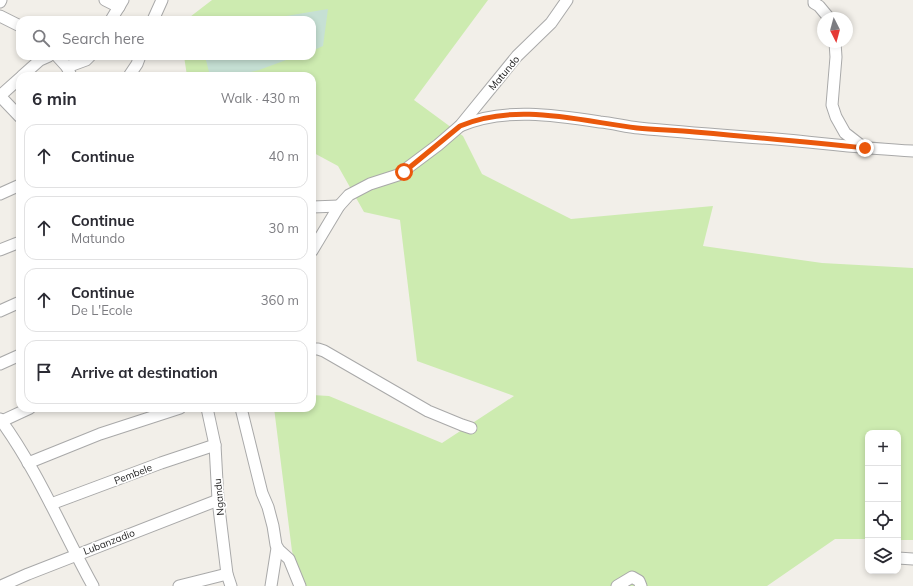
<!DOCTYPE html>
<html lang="en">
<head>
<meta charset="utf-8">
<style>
  :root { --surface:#fff; --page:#f2f2f3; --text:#2b2b33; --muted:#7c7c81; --line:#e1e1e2 }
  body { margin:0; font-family:Mulish,sans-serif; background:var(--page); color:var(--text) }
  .controls { position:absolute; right:12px; bottom:12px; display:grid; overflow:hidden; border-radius:8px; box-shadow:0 2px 6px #0003 }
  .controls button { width:36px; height:36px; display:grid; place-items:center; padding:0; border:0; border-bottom:1px solid var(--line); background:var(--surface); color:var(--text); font:20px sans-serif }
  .compass { position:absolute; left:817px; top:12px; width:36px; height:36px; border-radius:50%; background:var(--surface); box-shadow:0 2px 6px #0003; rotate:174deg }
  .stop { position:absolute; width:12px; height:12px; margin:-9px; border:3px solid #ea580c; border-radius:50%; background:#fff }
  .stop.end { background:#ea580c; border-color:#fff; box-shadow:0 1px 4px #0008 }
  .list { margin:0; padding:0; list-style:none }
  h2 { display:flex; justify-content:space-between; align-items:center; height:52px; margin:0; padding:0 16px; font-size:17px }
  h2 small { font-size:13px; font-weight:400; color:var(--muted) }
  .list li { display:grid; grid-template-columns:26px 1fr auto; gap:12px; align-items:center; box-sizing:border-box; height:64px; margin:0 8px 8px; padding:0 8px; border:1px solid var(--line); border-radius:12px }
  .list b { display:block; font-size:15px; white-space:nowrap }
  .list p { margin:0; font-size:13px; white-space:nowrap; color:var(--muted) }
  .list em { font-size:13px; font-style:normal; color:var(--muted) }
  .icon { flex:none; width:22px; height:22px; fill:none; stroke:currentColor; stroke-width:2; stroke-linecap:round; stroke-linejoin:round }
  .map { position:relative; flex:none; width:913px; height:586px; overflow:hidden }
  .search { position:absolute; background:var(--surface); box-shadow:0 2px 6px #0003; left:16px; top:16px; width:300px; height:44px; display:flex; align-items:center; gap:10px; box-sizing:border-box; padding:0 14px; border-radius:12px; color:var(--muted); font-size:15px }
  .panel { position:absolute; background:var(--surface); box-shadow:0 2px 6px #0003; left:16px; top:72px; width:300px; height:340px; border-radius:12px }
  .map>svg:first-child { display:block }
  .grass { fill:#cdebb0 }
  .wetland { fill:#c6e0d4 }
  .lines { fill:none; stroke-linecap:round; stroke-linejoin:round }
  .minor-casing { stroke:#a9a9a9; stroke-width:13 }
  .minor { stroke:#fff; stroke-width:11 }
  .route { stroke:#ea580c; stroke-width:5 }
  .labels { text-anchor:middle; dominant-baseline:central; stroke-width:3.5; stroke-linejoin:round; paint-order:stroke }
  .street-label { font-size:10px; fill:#222; stroke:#fff }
</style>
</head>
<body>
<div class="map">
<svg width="913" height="586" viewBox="0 0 913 586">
  <rect width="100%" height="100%" fill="#f2efe9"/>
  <polygon class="grass" points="212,0 488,0 414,100 463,136 482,174 571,219 713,206 703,246 822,263 913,268 913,540 898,540 898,433 868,433 868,539 835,539 767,586 302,586 292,551 274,408 312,408 312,395 329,396 442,443 514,396 417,361 400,220 364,212 338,166 312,152 312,76 187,76 184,56 312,56 312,20 186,20"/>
  <g class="wetland">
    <polygon points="328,9 323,46 312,51 312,20 274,20 286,16"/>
    <polygon points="208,56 297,56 259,70 233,76 210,76 206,60"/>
  </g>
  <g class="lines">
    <defs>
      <g id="minor">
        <polyline points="105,0 119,7"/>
        <polyline points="814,0 814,3 819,6 829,18"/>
        <polyline points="0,2 1,0"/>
        <polyline points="0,16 20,26"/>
        <polyline points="111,20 123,0"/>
        <polyline points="153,20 162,0"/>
        <polyline points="835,42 836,57 832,105 836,117 845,133 863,147"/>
        <polyline points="57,56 67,67 71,76"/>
        <polyline points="67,67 86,60 90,56"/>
        <polyline points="22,76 40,60 49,56"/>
        <polyline points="129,76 137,64 140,56"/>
        <polyline points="0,96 20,117"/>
        <polyline points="0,96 20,78"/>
        <path d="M460,126C503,107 555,115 600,122C613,123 626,127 639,128C688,133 737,136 787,140C829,144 871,149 913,151"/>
        <polyline points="0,194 20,185"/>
        <polyline points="312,207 339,206"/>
        <polyline points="0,250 20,242"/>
        <polyline points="312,251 339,206 349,195 370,184 398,175 438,145 460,126 517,56 551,23 567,0"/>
        <polyline points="0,311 20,302"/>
        <polyline points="312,349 318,349 324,351 428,411 462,425 471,428"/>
        <polyline points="0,364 20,355"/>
        <polyline points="207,408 215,445 218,500 227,574 231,586"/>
        <polyline points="241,408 262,493 268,507 273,526 276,545 279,550 289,559 300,586"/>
        <path d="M0,419C38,471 62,530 93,586"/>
        <polyline points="2,421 30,408"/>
        <polyline points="28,463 100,434 180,408"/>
        <polyline points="51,504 161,463 215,445"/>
        <polyline points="898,558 913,559"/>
        <polyline points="1,586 28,574 218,500"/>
        <polyline points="179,586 227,574"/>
        <polyline points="271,586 277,548"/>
        <polyline points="617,586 632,577 639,581 641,586"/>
      </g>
    </defs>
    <use href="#minor" class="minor-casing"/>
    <use href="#minor" class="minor"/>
  </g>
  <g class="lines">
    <path class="route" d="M404,172L460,126C516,102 580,121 637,128C656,130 676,130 695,132C752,137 808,142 865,148"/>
  </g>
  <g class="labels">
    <g class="street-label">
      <text transform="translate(504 73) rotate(-50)">Matundo</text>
      <text transform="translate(133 474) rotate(-21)">Pembele</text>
      <text transform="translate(219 497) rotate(-95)">Ngandu</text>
      <text transform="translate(109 542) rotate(-21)">Lubanzadio</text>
    </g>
  </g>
</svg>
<div class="controls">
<button>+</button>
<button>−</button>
<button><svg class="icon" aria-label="locate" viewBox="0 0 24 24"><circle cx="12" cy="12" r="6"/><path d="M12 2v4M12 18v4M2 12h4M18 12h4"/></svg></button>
<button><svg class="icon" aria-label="layers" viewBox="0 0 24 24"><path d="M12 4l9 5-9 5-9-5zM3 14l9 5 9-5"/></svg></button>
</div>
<svg class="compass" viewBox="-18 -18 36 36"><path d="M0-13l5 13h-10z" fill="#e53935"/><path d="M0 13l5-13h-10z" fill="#7c7c81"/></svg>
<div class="stop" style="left:404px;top:172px"></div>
<div class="stop end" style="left:865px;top:148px"></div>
<div class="search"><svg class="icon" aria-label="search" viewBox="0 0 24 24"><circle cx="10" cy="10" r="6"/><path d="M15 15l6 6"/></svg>Search here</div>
<section class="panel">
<h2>6 min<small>Walk · 430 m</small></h2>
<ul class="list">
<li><svg class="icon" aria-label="ahead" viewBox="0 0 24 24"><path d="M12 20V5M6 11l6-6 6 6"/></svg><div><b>Continue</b></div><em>40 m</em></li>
<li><svg class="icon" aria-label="ahead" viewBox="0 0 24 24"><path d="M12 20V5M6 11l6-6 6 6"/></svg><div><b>Continue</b><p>Matundo</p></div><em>30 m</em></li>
<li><svg class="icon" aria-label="ahead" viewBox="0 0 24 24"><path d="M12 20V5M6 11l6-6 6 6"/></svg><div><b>Continue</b><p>De L'Ecole</p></div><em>360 m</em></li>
<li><svg class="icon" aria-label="arrive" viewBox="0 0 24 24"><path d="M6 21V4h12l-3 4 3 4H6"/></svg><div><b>Arrive at destination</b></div></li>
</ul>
</section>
</div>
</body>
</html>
